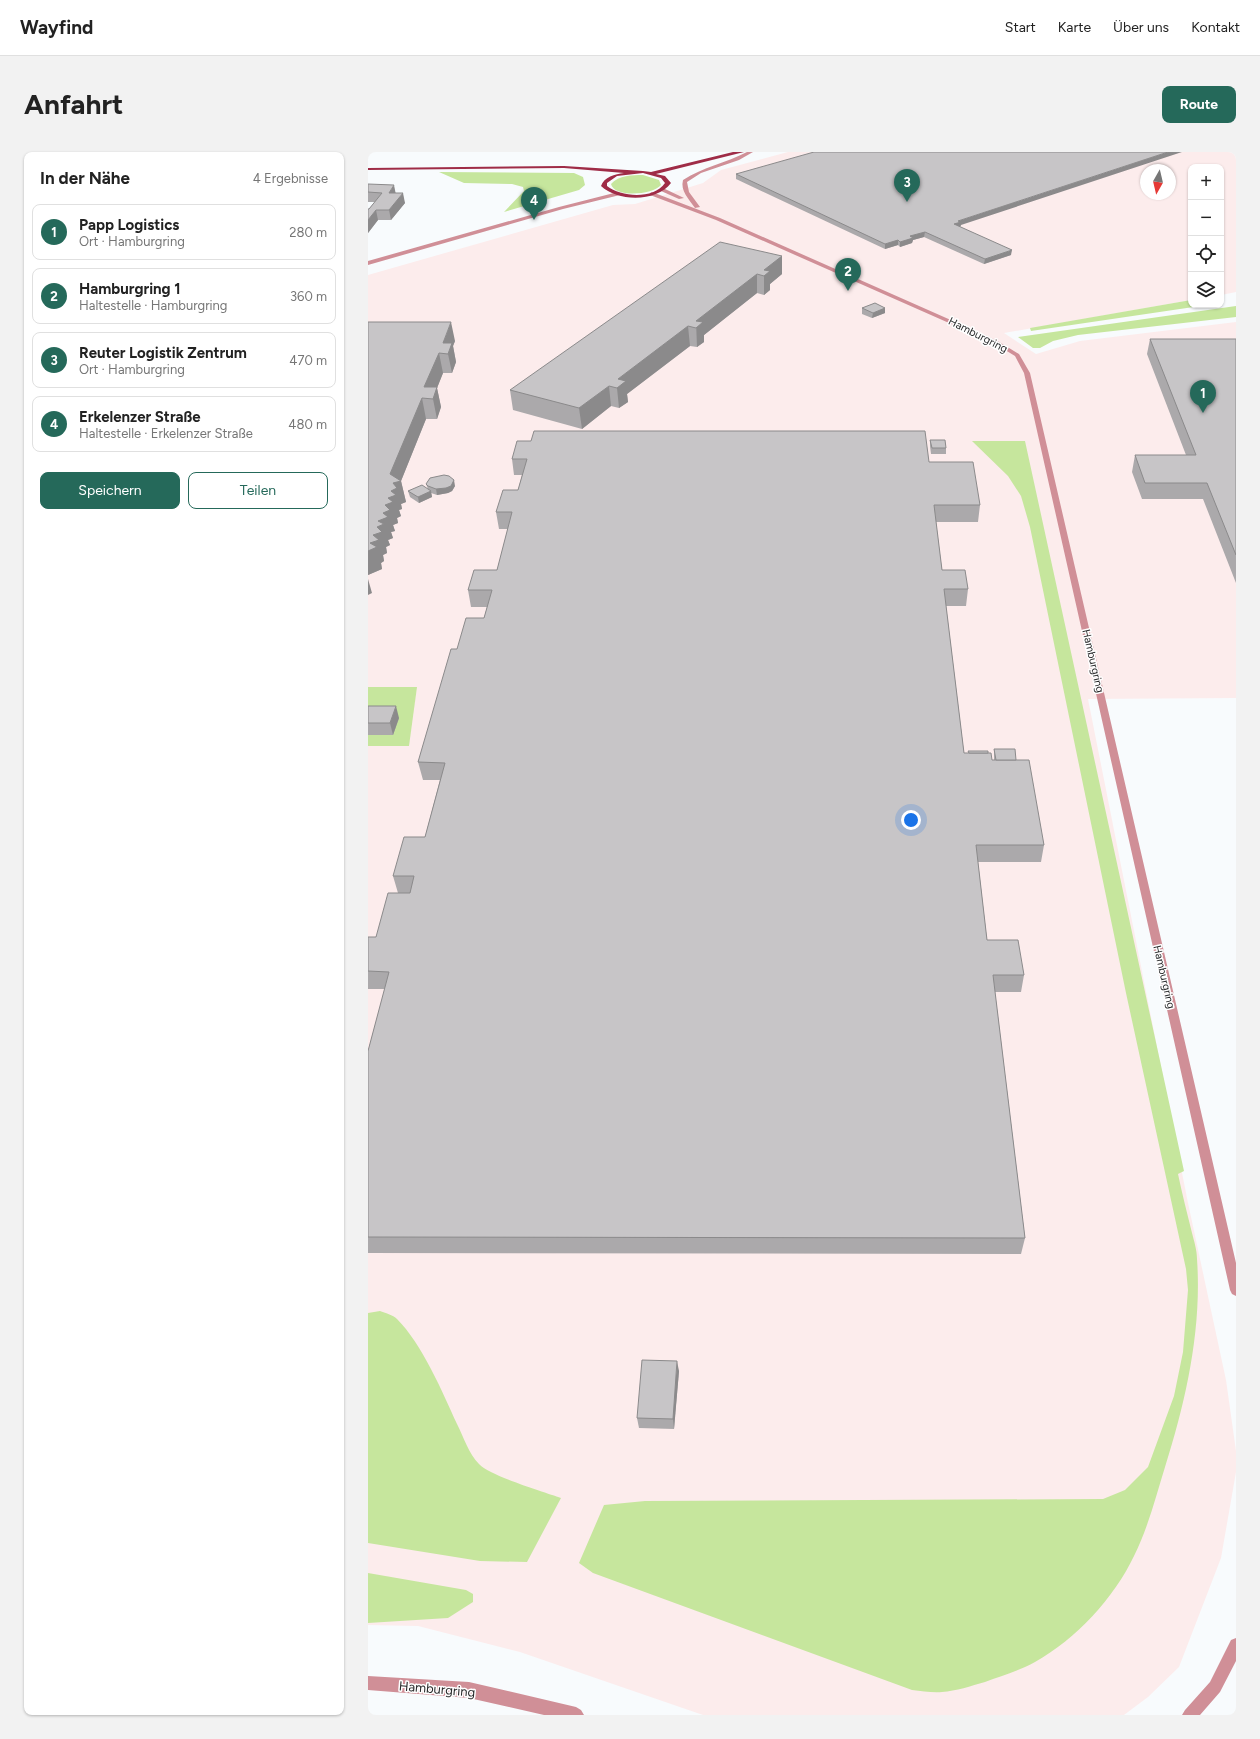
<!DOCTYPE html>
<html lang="de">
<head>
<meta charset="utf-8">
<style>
  :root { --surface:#fff; --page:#f2f2f2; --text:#222; --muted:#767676; --line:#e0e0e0; --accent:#25695a }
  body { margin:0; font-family:Figtree,sans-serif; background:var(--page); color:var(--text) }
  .controls { position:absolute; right:12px; top:12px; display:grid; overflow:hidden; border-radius:8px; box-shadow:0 1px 3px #0004 }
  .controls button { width:36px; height:36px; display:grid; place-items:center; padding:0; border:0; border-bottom:1px solid var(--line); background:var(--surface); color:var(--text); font:20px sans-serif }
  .compass { position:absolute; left:772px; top:12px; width:36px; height:36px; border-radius:50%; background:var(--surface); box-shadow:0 1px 3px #0004; rotate:188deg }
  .you { position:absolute; left:543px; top:668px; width:14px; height:14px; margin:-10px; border:3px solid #fff; border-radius:50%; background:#1a73e8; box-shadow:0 0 0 6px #1a73e833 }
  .badge { display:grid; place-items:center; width:26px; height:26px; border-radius:50%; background:var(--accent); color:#fff; font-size:13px; font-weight:700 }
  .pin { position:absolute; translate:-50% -33px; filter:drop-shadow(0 1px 2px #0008) }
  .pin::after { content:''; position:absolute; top:21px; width:14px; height:12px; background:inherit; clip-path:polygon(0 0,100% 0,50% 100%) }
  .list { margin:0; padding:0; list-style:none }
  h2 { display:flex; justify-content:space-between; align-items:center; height:52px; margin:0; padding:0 16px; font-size:17px }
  h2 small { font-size:13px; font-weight:400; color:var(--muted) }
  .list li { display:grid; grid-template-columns:26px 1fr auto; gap:12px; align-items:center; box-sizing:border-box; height:56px; margin:0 8px 8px; padding:0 8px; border:1px solid var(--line); border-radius:8px }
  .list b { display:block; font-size:15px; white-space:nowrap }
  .list p { margin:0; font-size:13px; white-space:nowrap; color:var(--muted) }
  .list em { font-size:13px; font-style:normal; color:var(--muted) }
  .actions { display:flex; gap:8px; padding:12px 16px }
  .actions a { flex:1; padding:9px 0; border:1px solid var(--accent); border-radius:8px; text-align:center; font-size:14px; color:var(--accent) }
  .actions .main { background:var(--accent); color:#fff }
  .icon { flex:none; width:22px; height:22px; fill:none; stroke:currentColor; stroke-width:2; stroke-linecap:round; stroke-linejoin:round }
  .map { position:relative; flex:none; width:868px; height:1563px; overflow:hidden; border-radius:8px }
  header { display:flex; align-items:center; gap:24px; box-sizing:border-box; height:56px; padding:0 20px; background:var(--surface); border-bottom:1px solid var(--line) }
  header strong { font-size:19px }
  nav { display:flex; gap:22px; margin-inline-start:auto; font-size:14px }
  .intro { display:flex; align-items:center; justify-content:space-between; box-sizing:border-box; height:96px; padding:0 24px }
  h1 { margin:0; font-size:28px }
  .button { padding:10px 18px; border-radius:8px; background:var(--accent); color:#fff; font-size:14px; font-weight:700 }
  main { display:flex; gap:24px; padding:0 24px }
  aside { flex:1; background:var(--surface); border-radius:8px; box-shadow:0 1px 3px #0004 }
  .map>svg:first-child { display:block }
  .commercial { fill:#fcecec; fill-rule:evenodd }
  .green { fill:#c6e69d }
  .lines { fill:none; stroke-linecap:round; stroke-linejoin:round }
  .minor { fill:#d08f97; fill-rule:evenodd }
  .major { fill:#9f2c47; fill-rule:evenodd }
  .wall { fill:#aba9ab }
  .shaded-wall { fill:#8b8a8b }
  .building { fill:#c7c5c7; stroke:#8b8a8b }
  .labels { text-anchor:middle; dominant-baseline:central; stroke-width:3; stroke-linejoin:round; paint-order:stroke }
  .street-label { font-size:11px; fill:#272829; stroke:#fff }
  .near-street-label { font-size:13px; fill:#272829; stroke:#fff }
</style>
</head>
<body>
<header>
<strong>Wayfind</strong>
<nav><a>Start</a><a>Karte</a><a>Über uns</a><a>Kontakt</a></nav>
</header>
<div class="intro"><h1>Anfahrt</h1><a class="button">Route</a></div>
<main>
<aside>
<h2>In der Nähe<small>4 Ergebnisse</small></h2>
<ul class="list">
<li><span class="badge">1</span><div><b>Papp Logistics</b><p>Ort · Hamburgring</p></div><em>280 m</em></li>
<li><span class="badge">2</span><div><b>Hamburgring 1</b><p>Haltestelle · Hamburgring</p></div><em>360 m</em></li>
<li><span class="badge">3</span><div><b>Reuter Logistik Zentrum</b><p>Ort · Hamburgring</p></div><em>470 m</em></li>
<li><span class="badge">4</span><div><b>Erkelenzer Straße</b><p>Haltestelle · Erkelenzer Straße</p></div><em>480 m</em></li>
</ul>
<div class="actions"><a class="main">Speichern</a><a>Teilen</a></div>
</aside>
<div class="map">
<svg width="868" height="1563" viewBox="0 0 868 1563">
  <rect width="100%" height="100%" fill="#f8fbfd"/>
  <path class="commercial" d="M420,0H868V140L853,143V15H823V148L636,181L668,202L712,189L868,170V546L720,547L820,1051L858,1228L868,1299V1320L853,1406L811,1515L780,1545L756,1563H335L152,1500L50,1474L0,1473V123L245,53L267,52L335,31L353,18ZM778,18H802V42H778Z"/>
  <g class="green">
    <polygon points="71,20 206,21 215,25 217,33 211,38 136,60 156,39 155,35 144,32 96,31"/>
    <path d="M275,23L291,28L293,33C285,43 246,46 243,32C251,23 264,23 275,23Z"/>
    <polygon points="823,148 823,153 839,153 663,179 662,176"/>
    <polygon points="868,154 868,165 710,183 685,189 672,196 665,196 650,185"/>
    <path d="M604,289H657L816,1019L810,1022C814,1041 819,1061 824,1081C826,1089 829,1098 829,1107C834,1177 818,1249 797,1315C788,1344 780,1376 766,1404C746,1446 708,1487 667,1510C651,1519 633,1524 617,1530C603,1534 588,1539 574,1540C565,1541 554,1539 544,1538L225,1421L211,1411L236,1353L277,1349L735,1347L757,1338L780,1315L806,1244L815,1200L820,1138L818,1117L758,841L662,375L653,344L640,324Z"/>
    <polygon points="0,535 49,535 41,594 0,594"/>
    <path d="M12,1159C17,1161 25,1163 29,1167C54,1192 74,1239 89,1272C96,1286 101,1302 111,1312C122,1324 176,1340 193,1346L159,1410L112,1409L0,1391V1161Z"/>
    <polygon points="0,1421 98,1438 105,1442 105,1450 80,1466 0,1471"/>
  </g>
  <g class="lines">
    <g class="minor">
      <path d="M379,0H385L371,8L333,21L319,30L321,40L332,55L327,56C321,47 312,39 315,28C335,15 358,11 379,0Z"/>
      <polygon points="293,37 297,37 316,46 311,47 293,39"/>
      <polygon points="250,40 252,41 252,43 195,57 0,113 0,109 191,55"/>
      <polygon points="284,40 352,66 628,188 651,202 662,221 868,1111 868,1144 864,1142 862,1138 656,221 647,204 624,190 348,68 282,43 282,41"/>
      <polygon points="868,1486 868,1509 852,1540 832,1563 814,1563 817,1558 842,1530 863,1488"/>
      <polygon points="0,1524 101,1530 208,1555 213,1558 216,1563 176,1563 101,1546 0,1538"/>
    </g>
    <path class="major" d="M365,0H376L288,22L297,24L303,31C289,50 250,50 233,34C236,25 247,22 256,21L196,16L0,18V16L196,14L275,19L283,20ZM275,21L293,26L297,31C285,48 253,45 239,34V31L249,24Z"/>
  </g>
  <g class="wall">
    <polygon points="368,22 593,73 592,75 643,103 616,112 556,85 545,88 544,91 532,95 530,93 517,97 368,27"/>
    <polygon points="0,32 28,41 37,51 23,68 10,68 0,81 0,57 1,57 7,50 0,50"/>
    <polygon points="414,104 414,122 402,132 402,138 396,143 389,141 336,183 336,190 329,195 322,194 259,242 260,250 251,256 243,254 214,277 145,258 142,238"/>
    <polygon points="494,156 517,156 517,161 504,166 494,162"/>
    <polygon points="0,170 87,189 85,194 88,210 84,221 75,221 69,236 73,255 69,267 58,267 33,329 38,350 33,352 34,357 31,358 33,364 29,366 30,371 25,373 27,379 23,380 25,386 20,388 22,393 18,395 19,401 15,403 16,409 13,411 14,417 0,423"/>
    <polygon points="782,187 868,187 868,431 835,347 774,347 764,320 767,303 818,303 779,202"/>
    <polygon points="562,288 578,296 578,302 563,302 562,294"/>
    <polygon points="144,307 561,310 612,353 610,370 568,370 574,418 600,437 598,454 578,454 596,601 600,601 600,599 620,601 624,608 626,608 626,597 648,608 676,693 673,710 610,710 619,788 656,823 653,840 627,840 657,1086 653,1102 0,1101 0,899 17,837 0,837 0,785 8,785 30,741 25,724 57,685 72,628 55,628 50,610 89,497 116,466 119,455 103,455 100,438 129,418 140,377 131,377 128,360 150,338 154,323 146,323"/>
    <polygon points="58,332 87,334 84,339 80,341 69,343 63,341 64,345 51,351 42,345 40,339 60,337"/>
    <polygon points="0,554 31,566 25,583 0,583"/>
    <polygon points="311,1219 306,1277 271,1276 269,1266"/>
  </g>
  <g class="shaded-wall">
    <polygon points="800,0 814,0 593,73 592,75 586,72 590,69"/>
    <polygon points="26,33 28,43 21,41"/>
    <polygon points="35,41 37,51 23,68 21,58"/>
    <polygon points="8,58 10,68 0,81 0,68"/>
    <polygon points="557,80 556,85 545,88 544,91 532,95 532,90 542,84"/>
    <polygon points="530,88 530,93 517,97 517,92"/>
    <polygon points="644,98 643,103 616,112 617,107"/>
    <polygon points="414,104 414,122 402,132 402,138 396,143 396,118"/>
    <polygon points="389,122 389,141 336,183 336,190 329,195 328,169"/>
    <polygon points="517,156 517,161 504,166 505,161"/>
    <polygon points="83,170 87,189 85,194 88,210 84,221 80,202 75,191"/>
    <polygon points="320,174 322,194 259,242 260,250 251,256 249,236 250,227"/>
    <polygon points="71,201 75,221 69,236 73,255 69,267 65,247 56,235"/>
    <polygon points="241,234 243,254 214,277 211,256"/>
    <polygon points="54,246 58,267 33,329 38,350 33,352 34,357 31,358 33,364 29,366 30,371 25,373 27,379 23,380 25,386 20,388 22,393 18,395 19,401 15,403 16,409 13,411 14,417 0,423 0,399 2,391 9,375 10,369 15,361 23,339 22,322"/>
    <polygon points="86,328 87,334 84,339 80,341 69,343 68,337"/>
    <polygon points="63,339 64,345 51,351 50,345"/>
    <polygon points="0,427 4,441 0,443"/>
    <polygon points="28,554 31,566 25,583 22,571"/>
    <polygon points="309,1209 311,1219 306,1277 305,1267"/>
  </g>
  <g class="building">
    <polygon points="446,0 800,0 590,69 593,70 586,72 644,98 617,107 557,80 542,84 545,86 532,90 530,88 517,92 368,22"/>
    <polygon points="0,32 26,33 21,41 35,41 21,58 8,58 0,68 0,57 1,57 14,41 0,40"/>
    <polygon points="352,90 414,104 396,118 402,119 396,124 389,122 328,169 335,170 328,176 320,174 250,227 258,229 249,236 241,234 211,256 142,238"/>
    <polygon points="507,151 517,156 505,161 494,156"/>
    <polygon points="0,170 83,170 75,191 84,191 80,202 71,201 56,235 69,235 65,247 54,246 22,322 33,329 25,331 29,336 23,339 28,343 20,346 25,350 17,353 22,358 15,361 20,365 10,369 16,372 9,375 14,380 5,383 11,388 2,391 9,395 0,399"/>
    <polygon points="782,187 868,187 868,403 839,331 777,331 767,303 828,303"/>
    <polygon points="166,279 557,279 561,310 605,310 612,353 566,353 574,418 597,418 600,437 576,437 596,601 623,601 624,608 661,608 676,693 608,693 619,788 650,788 656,823 625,823 657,1086 0,1085 0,899 21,820 0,819 0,785 8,785 20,741 42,741 46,724 25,724 36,685 57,685 77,611 50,610 83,497 89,497 98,466 116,466 124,438 100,438 106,418 129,418 144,360 128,360 135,338 150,338 159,307 144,307 149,289 163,289"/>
    <polygon points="562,288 577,288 578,296 564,296"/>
    <polygon points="76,323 81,324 86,328 83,334 78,336 68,337 60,334 58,332 62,326"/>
    <polygon points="54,333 63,339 50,345 40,339"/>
    <polygon points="0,554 28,554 22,571 0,571"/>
    <polygon points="626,597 647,597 648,608 628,608"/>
    <polygon points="600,599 620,599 620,601 601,601"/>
    <polygon points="274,1208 309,1209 305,1267 269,1266"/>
  </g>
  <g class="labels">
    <g class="street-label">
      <text transform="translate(610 183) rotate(27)">Hamburgring</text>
      <text transform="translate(725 509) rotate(77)">Hamburgring</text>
      <text transform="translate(796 825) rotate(77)">Hamburgring</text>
    </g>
    <g class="near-street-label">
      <text transform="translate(69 1537) rotate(5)">Hamburgring</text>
    </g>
  </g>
</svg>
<div class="controls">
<button>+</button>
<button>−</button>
<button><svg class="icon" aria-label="locate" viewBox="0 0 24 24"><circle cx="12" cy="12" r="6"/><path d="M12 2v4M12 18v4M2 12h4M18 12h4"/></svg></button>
<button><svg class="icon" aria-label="layers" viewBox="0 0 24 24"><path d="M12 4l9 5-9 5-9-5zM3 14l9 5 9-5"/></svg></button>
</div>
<svg class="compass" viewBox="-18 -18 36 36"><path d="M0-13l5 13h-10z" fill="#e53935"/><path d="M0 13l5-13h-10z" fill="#767676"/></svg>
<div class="you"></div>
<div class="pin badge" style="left:835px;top:261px">1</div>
<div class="pin badge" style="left:480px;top:139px">2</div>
<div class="pin badge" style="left:539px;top:50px">3</div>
<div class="pin badge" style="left:166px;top:68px">4</div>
</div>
</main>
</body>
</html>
